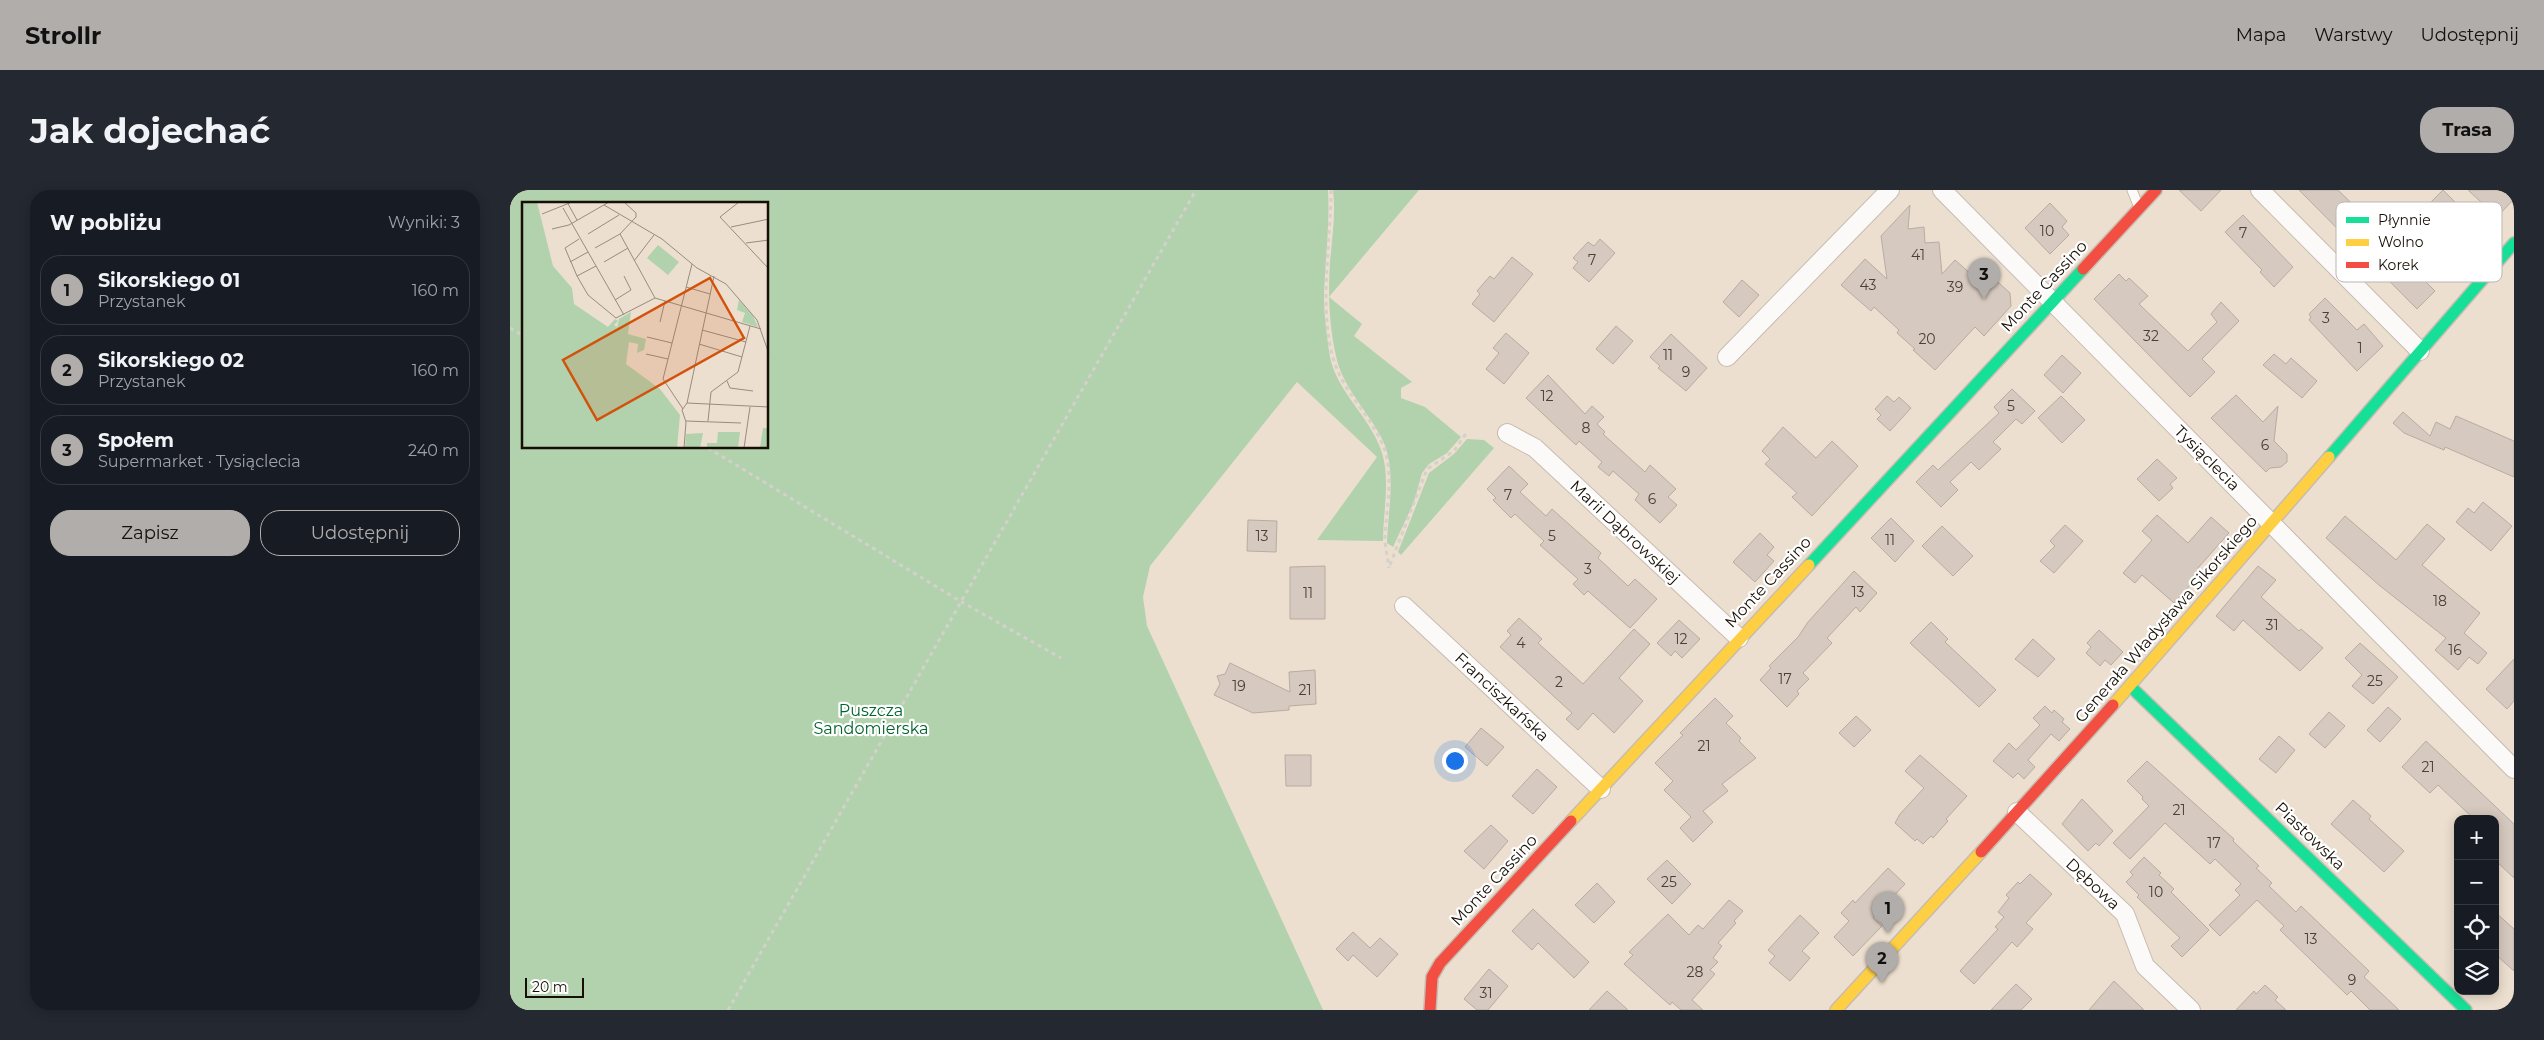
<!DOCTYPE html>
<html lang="pl">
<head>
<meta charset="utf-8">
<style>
  :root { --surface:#171b24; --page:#242831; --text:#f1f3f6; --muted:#9ea1a6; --line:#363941; --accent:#b1adaa }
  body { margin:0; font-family:Montserrat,sans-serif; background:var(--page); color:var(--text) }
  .controls { position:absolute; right:15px; bottom:15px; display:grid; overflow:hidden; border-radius:10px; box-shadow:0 2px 12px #0003 }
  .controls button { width:45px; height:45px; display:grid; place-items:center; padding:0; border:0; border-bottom:1px solid var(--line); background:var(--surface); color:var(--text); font:25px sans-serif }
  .scale { position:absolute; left:15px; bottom:12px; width:59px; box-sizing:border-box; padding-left:5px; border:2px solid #170f05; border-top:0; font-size:14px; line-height:18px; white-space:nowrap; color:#170f05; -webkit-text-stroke:4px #fff; paint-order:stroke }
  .you { position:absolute; left:944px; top:570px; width:18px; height:18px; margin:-12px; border:4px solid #fff; border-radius:50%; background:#1a73e8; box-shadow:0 0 0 8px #1a73e833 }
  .badge { display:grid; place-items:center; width:32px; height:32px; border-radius:50%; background:var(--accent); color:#111; font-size:16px; font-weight:700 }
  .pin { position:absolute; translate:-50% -41px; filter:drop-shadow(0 1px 2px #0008) }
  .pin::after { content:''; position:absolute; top:26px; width:18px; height:15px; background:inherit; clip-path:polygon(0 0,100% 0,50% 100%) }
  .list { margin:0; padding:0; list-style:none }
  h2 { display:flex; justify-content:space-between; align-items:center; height:65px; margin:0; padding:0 20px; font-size:21px }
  h2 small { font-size:16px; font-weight:400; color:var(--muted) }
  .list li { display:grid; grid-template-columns:32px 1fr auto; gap:15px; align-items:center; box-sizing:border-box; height:70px; margin:0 10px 10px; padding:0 10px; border:1px solid var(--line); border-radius:20px }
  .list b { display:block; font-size:19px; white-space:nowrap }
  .list p { margin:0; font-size:16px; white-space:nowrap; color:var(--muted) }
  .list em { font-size:16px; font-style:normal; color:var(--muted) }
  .actions { display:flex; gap:10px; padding:15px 20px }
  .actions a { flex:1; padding:11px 0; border:1px solid var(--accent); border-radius:20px; text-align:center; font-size:18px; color:var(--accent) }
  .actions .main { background:var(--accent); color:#111 }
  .icon { flex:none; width:28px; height:28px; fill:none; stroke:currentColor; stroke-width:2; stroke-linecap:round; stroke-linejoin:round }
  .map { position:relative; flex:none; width:2004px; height:820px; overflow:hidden; border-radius:20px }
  header { display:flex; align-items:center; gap:30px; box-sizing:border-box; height:70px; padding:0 25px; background:var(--accent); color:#111 }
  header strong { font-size:24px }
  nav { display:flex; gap:28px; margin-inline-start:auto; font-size:18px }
  .intro { display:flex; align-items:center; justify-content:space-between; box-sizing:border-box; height:120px; padding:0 30px }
  h1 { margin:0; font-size:35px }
  .button { padding:12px 22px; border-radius:20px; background:var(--accent); color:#111; font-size:18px; font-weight:700 }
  main { display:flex; gap:30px; padding:0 30px }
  aside { flex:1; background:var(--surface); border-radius:20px; box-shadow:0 2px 12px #0003 }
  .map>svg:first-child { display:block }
  .green { fill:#b1d2ac; fill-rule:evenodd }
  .building { fill:#d6c9bf; stroke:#b8aca2 }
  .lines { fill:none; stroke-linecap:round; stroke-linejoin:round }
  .lane-casing { stroke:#c6bcb0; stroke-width:11 }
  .street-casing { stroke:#c6bcb0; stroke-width:20 }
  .fast-casing { stroke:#c6bcb0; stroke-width:14 }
  .slow-casing { stroke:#c6bcb0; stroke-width:14 }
  .jam-casing { stroke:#c6bcb0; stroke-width:14 }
  .path { stroke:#d4d0cb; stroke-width:3; stroke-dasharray:4 4; stroke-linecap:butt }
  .lane { stroke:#fcfaf8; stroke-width:9 }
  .street { stroke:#fcfaf8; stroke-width:18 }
  .fast { stroke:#16e098; stroke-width:11 }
  .slow { stroke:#ffcf43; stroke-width:11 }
  .jam { stroke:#f24e42; stroke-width:11 }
  .labels { text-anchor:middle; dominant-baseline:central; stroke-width:4.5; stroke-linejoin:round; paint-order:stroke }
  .number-label { font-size:14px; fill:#494036 }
  .street-label { font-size:16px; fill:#170f05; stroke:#fff }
  .park-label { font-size:16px; fill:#00642c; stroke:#fff }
  .inset-road { fill:none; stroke:#978c7e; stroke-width:1 }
  .view { fill:#d3520b; fill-opacity:0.15; stroke:#d3520b; stroke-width:2.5 }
  .inset-edge { fill:none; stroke:#170f05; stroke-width:2.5 }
  .key { fill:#fff; stroke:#b9b7b4; stroke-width:1 }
  .key-label { font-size:14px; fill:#170f05 }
</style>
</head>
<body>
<header>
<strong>Strollr</strong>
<nav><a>Mapa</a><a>Warstwy</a><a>Udostępnij</a></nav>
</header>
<div class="intro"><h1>Jak dojechać</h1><a class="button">Trasa</a></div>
<main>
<aside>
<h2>W pobliżu<small>Wyniki: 3</small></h2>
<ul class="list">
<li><span class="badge">1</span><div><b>Sikorskiego 01</b><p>Przystanek</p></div><em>160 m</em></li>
<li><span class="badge">2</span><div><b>Sikorskiego 02</b><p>Przystanek</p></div><em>160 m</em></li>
<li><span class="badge">3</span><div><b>Społem</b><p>Supermarket · Tysiąclecia</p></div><em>240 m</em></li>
</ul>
<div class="actions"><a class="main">Zapisz</a><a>Udostępnij</a></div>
</aside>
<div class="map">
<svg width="2004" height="820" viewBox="0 0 2004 820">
  <rect width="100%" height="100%" fill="#ecdfcf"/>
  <g class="green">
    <path d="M0,0H818C820,36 815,71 814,106C814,126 817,147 820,167C827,202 860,227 871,260C881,288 873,322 873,351L807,350L867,267L787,192L640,376L633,407L637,436L813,820H0ZM14,14H258V258H14Z"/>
    <path d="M823,0H909L819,107L852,134L844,146L902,192L891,198V208L915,217L951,247L937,263L919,274L912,283L904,312L883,357L877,353C878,319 888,276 870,245C856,219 832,196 826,166C819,135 818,103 820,72C822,48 826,24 823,0Z"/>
    <polygon points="957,249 974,250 984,258 891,365 888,362 919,283 944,264"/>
  </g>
  <g class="building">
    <polygon points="1669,0 1711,0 1691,21"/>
    <polygon points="1789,0 1828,0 1872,43 1876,39 1897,61 1891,67 1925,101 1907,119"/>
    <polygon points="1933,0 1947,14 1940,22 1961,44 1946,60 1905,28"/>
    <polygon points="1958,0 2004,0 2004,9 1987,27"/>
    <polygon points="1540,13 1557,31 1552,37 1559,45 1540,64 1515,38"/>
    <polygon points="1400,15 1398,39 1414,37 1415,53 1429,52 1432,84 1445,70 1471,93 1479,84 1500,103 1501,116 1474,146 1465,137 1425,180 1403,160 1405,159 1387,143 1389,140 1364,117 1361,121 1331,95 1355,69 1377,89 1371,46"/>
    <polygon points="1733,25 1783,77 1764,97 1750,82 1752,80 1715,42"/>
    <polygon points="1090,49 1105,63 1079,92 1063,78 1068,72 1063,68 1078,52 1084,56"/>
    <polygon points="1002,67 1023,84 984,132 962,114 970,104 967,101 980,86 984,89"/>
    <polygon points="1609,84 1616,91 1619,88 1638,106 1629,114 1678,161 1707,132 1701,124 1711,112 1729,131 1692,169 1705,182 1680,207 1584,109"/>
    <polygon points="1232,90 1249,105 1229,127 1213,112"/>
    <polygon points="1815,108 1847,140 1854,134 1873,156 1847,181 1799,130 1801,127 1799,124"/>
    <polygon points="1106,136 1123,151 1103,174 1086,159"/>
    <polygon points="996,143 1019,163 994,194 976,179 989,163 983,158"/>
    <polygon points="1161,144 1197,178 1176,201 1148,178 1150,176 1140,167"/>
    <polygon points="1764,164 1776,174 1781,168 1807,191 1792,208 1753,175"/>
    <polygon points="1552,165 1571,183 1553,203 1534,185"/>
    <polygon points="1038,185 1075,224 1082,216 1094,227 1087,234 1095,242 1093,244 1135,282 1140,275 1166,299 1158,307 1167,315 1150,333 1125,310 1129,304 1103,281 1099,286 1088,277 1092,272 1069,251 1066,255 1016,208"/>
    <polygon points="1502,199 1525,221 1512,234 1506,229 1483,252 1491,259 1469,280 1461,272 1440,292 1448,300 1431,317 1406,292 1423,275 1428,280 1489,223 1484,217"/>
    <polygon points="1726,205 1753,232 1768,216 1764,251 1777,264 1777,272 1771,277 1760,278 1756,282 1701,228"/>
    <polygon points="1377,206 1384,212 1389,207 1401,218 1380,241 1367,229 1371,225 1365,219"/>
    <polygon points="1551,206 1575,230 1552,253 1528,228"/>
    <polygon points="1893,222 1920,246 1926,232 1940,239 1946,226 2004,251 2004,287 1935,257 1934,260 1894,243 1883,233"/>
    <polygon points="1273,237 1306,268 1322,251 1348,276 1302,326 1282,307 1287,303 1255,274 1260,269 1252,261"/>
    <polygon points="1647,269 1667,288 1660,294 1663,298 1649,311 1627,289"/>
    <polygon points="999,276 1018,294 1010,302 1036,326 1042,319 1091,363 1088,368 1118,396 1125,389 1147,409 1120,438 1078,401 1074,405 1063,394 1068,389 1030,355 1034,351 1005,324 1001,328 983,310 986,308 977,299"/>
    <polygon points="1973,312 2002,336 1981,361 1946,332 1958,318 1964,323"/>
    <polygon points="1647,325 1678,353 1701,327 1719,343 1688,378 1692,382 1664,413 1632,385 1625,393 1613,383 1642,350 1632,341"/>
    <polygon points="1835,326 1886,370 1917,334 1935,349 1912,375 1970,423 1954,443 1977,463 1968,474 1959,467 1948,480 1925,460 1936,448 1869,395 1816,348"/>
    <polygon points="1381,328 1404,351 1385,372 1361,348"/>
    <polygon points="738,330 767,331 766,362 737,361"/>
    <polygon points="1555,335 1573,351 1544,383 1530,371 1545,356 1540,351"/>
    <polygon points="1432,336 1463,366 1443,386 1412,356"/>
    <polygon points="1250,343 1264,357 1257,365 1264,371 1245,392 1223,372"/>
    <polygon points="815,376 815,429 780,429 780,377"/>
    <polygon points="1748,376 1766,390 1751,407 1789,441 1791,439 1813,458 1790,481 1733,430 1724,441 1706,426"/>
    <polygon points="1344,381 1367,403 1350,422 1346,417 1317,448 1322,453 1293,483 1299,489 1287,501 1289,504 1277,517 1250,490 1261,478 1259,476 1288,447 1298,432"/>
    <polygon points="1009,428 1032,449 1028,453 1073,494 1124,439 1140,454 1109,488 1133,511 1104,543 1083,523 1068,540 1056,529 1062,523 990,457 1001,445 997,441"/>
    <polygon points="1169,430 1190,449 1172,468 1165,461 1161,466 1147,453"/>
    <polygon points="1421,432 1438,449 1435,452 1486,500 1469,517 1400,453"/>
    <polygon points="1589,440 1613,462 1601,475 1595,470 1590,476 1576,463 1581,457 1577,453"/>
    <polygon points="1523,449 1545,469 1528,487 1505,469"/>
    <polygon points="1850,453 1888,487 1863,514 1842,496 1852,485 1835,468"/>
    <polygon points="2004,469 2004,511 1997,519 1976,499"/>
    <polygon points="720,473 780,502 779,482 805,480 806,514 779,516 779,520 743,523 704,505 710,494 707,486 715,484"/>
    <polygon points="1205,508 1223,526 1216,533 1231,548 1229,551 1246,568 1212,594 1218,601 1193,621 1203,632 1183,652 1170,638 1181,627 1154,600 1163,591 1145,573 1173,545 1170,543"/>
    <polygon points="1535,516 1542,523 1544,520 1554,529 1552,532 1560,539 1549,551 1541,544 1518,570 1525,577 1514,589 1508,583 1503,588 1483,571 1499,553 1506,560 1530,535 1523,528"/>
    <polygon points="1878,517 1891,529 1870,552 1857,540"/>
    <polygon points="1819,522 1835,536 1815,558 1799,544"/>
    <polygon points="1346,526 1361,540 1344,557 1329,543"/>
    <polygon points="971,538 994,557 977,576 955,557"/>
    <polygon points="1769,546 1785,560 1766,583 1749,569"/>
    <polygon points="1916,551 2004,634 2004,688 1985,670 1985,629 1964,629 1928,595 1920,603 1892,577"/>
    <polygon points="775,565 801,565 801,596 776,596"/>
    <polygon points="1410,565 1457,606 1436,629 1438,631 1423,648 1421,646 1413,654 1407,649 1405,651 1385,633 1390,624 1414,598 1395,581"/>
    <polygon points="1637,571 1724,649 1723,651 1749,676 1746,678 1762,693 1759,696 1786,722 1791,716 1859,781 1854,787 1889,820 1860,820 1841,801 1837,805 1770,740 1774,736 1747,710 1710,746 1699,735 1730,705 1725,700 1731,694 1705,669 1700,674 1655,633 1620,669 1603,653 1639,616 1632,609 1633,607 1617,591"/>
    <polygon points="1027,579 1047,597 1023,624 1002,606"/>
    <polygon points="1572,609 1603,641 1589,656 1586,653 1578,661 1552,634"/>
    <polygon points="1843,610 1861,626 1859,629 1894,661 1874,682 1821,634"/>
    <polygon points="981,635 998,651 974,679 954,661"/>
    <polygon points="1634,667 1651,683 1649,685 1664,699 1661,702 1699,740 1672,767 1661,756 1670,748 1627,707 1629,705 1616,692 1623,685 1620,682"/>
    <polygon points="1157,670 1181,694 1162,714 1137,689"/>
    <polygon points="1378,678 1395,694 1363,728 1372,736 1343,766 1324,747 1339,731 1331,723 1343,710 1345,713"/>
    <polygon points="1520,684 1542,704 1516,733 1523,739 1507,757 1502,752 1464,794 1450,781 1488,739 1485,737 1494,727 1488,722 1499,708 1496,705 1508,692 1510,694"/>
    <polygon points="1087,693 1105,712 1084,733 1065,715"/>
    <polygon points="1219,710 1233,721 1224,731 1226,733 1208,753 1212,756 1203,768 1208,772 1200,780 1205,784 1182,810 1193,820 1171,820 1162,812 1160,815 1114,774 1123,765 1119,762 1158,724 1179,745 1188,735 1193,739"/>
    <polygon points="1023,719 1079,772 1064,788 1028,753 1022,760 1002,741"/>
    <polygon points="1985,722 2004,739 2004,781 1985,764"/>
    <polygon points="1290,725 1309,743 1292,761 1300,768 1280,791 1259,773 1265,766 1258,760"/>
    <polygon points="843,742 860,758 870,748 888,764 867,787 843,765 838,771 826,759"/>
    <polygon points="979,779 998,796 978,820 967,820 954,809"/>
    <polygon points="1604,791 1634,820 1579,820"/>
    <polygon points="1506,794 1522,809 1511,820 1481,820"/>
    <polygon points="1755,795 1768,807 1765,810 1776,820 1726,820 1744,801 1746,804"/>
    <polygon points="1097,801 1118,820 1079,820"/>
  </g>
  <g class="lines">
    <defs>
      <polyline id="lane" points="1622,0 1628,15"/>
      <g id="street">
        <polyline points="1432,0 2004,579"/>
        <polyline points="1750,0 1910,161"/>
        <polyline points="1217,167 1380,0"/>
        <polyline points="997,243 1025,258 1229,448"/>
        <polyline points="894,416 1091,599"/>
        <polyline points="1507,622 1615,724 1635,776 1681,820"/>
      </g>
      <g id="fast">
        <polyline points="1819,267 2004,53"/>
        <polyline points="1299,375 1573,79"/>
        <polyline points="1620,496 1956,820"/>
      </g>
      <g id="slow">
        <polyline points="1603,515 1819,267"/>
        <polyline points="1061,631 1299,375"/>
        <polyline points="1326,820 1471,662"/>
      </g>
      <g id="jam">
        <polyline points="1573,79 1646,0"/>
        <polyline points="1471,662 1603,515"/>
        <polyline points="920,820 922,787 930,773 1061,631"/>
      </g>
    </defs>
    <use href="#lane" class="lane-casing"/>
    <use href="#street" class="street-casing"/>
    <use href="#fast" class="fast-casing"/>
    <use href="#slow" class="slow-casing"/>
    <use href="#jam" class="jam-casing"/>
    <g class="path">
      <path d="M821,0C821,54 808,119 824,171C835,206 866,230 876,264C883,291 876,321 875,348C875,358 878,368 879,378"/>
      <polyline points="0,138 14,146"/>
      <polyline points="198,258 450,411 551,468"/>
      <polyline points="880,375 917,279 944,261 957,242"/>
      <polyline points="218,820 686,0"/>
    </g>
    <use href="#lane" class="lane"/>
    <use href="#street" class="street"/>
    <use href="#fast" class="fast"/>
    <use href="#slow" class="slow"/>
    <use href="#jam" class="jam"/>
  </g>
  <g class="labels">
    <g class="number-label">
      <text x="1537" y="41">10</text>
      <text x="1733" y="43">7</text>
      <text x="1408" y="65">41</text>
      <text x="1082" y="70">7</text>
      <text x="1358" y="95">43</text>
      <text x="1445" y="97">39</text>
      <text x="1816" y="128">3</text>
      <text x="1641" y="146">32</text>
      <text x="1417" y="149">20</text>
      <text x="1850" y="158">1</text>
      <text x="1158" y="165">11</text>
      <text x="1176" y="182">9</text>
      <text x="1037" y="206">12</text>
      <text x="1501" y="216">5</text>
      <text x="1076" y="238">8</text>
      <text x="1755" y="255">6</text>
      <text x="998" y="305">7</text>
      <text x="1142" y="309">6</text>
      <text x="752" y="346">13</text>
      <text x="1042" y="346">5</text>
      <text x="1380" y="350">11</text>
      <text x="1078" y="379">3</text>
      <text x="1348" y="402">13</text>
      <text x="798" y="403">11</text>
      <text x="1930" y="411">18</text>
      <text x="1762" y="435">31</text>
      <text x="1171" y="449">12</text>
      <text x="1011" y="453">4</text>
      <text x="1945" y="460">16</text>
      <text x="1275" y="489">17</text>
      <text x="1865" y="491">25</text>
      <text x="1049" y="492">2</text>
      <text x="729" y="496">19</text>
      <text x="795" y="500">21</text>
      <text x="1194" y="556">21</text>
      <text x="1918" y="577">21</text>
      <text x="1669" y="620">21</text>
      <text x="1704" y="653">17</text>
      <text x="1159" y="692">25</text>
      <text x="1646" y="702">10</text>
      <text x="1801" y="749">13</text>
      <text x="1185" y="782">28</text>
      <text x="1842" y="790">9</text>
      <text x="976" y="803">31</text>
    </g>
    <g class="street-label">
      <text transform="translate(1534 96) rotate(-47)">Monte Cassino</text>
      <text transform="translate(1697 268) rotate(45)">Tysiąclecia</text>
      <text transform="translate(1115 342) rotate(43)">Marii Dąbrowskiej</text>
      <text transform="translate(1258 392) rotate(-47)">Monte Cassino</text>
      <text transform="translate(1656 429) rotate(-49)">Generała Władysława Sikorskiego</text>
      <text transform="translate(992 507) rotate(43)">Franciszkańska</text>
      <text transform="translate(1800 646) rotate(44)">Piastowska</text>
      <text transform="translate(984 690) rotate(-47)">Monte Cassino</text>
      <text transform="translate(1583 694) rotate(43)">Dębowa</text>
    </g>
    <g class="park-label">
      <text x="361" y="520">Puszcza<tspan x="361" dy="18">Sandomierska</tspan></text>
    </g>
  </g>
  <g transform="translate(12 12)">
    <rect width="246" height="246" fill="#ecdfcf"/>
    <path d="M0,0H15L31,64L50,86L52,102L86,125L93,117L96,119L92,123L95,125L97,117L109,110L106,132L124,137L122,148L115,151L116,142L107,140L104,162L138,187L158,213L155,246H0ZM136,43L157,60L146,73L125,56ZM217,98L231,114L236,125L220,120L223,111L215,108ZM241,226H246V246H238ZM196,230H218L216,246H185V241H195ZM181,231L178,246H163L164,232Z" fill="#b1d2ac"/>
    <path class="inset-road" d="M45,0L55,18M217,0L198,15L247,67M82,3L140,37L175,66L204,82L235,118L247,152M41,6L102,113M20,12L50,0M209,25L247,17M30,27L47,23L87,0M66,32L97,13M98,32L133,96L239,127M57,37L43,46L55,74L66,93L94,116L133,96M224,41L247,38M73,46L98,32L114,15V11L102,0M112,59L132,33M48,60L66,50M82,60L106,46M55,74L74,64M164,85L188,92M93,98L109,88L102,74M138,120L143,99M180,128L224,140M125,135L150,141M177,142L220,155M124,152L146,157M205,179L208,186L231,189M165,201L247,205M161,207L141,177L170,62M164,219L219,221M186,219L189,190L216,170L228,124M162,246L164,220L160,208L165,201L192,74M222,246L228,205"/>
    <path class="view" d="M188,76L222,136L75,218L41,158Z"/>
    <rect width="246" height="246" class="inset-edge"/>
  </g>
  <rect x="1826" y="12" width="166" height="80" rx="8" class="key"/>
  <rect x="1836" y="27" width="23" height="6" fill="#16e098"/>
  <rect x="1836" y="49" width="23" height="7" fill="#ffcf43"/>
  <rect x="1836" y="72" width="23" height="6" fill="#f24e42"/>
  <g class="key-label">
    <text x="1868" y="35">Płynnie</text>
    <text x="1868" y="57">Wolno</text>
    <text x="1868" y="80">Korek</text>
  </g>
</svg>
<div class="controls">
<button>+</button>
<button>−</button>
<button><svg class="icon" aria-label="locate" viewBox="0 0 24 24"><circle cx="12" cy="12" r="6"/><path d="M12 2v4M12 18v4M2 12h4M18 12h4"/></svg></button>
<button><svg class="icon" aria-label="layers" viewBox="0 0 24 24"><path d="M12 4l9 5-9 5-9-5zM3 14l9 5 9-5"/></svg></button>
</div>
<div class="scale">20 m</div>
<div class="you"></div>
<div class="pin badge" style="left:1378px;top:743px">1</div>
<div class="pin badge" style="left:1372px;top:793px">2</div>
<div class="pin badge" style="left:1474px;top:109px">3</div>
</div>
</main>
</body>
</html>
